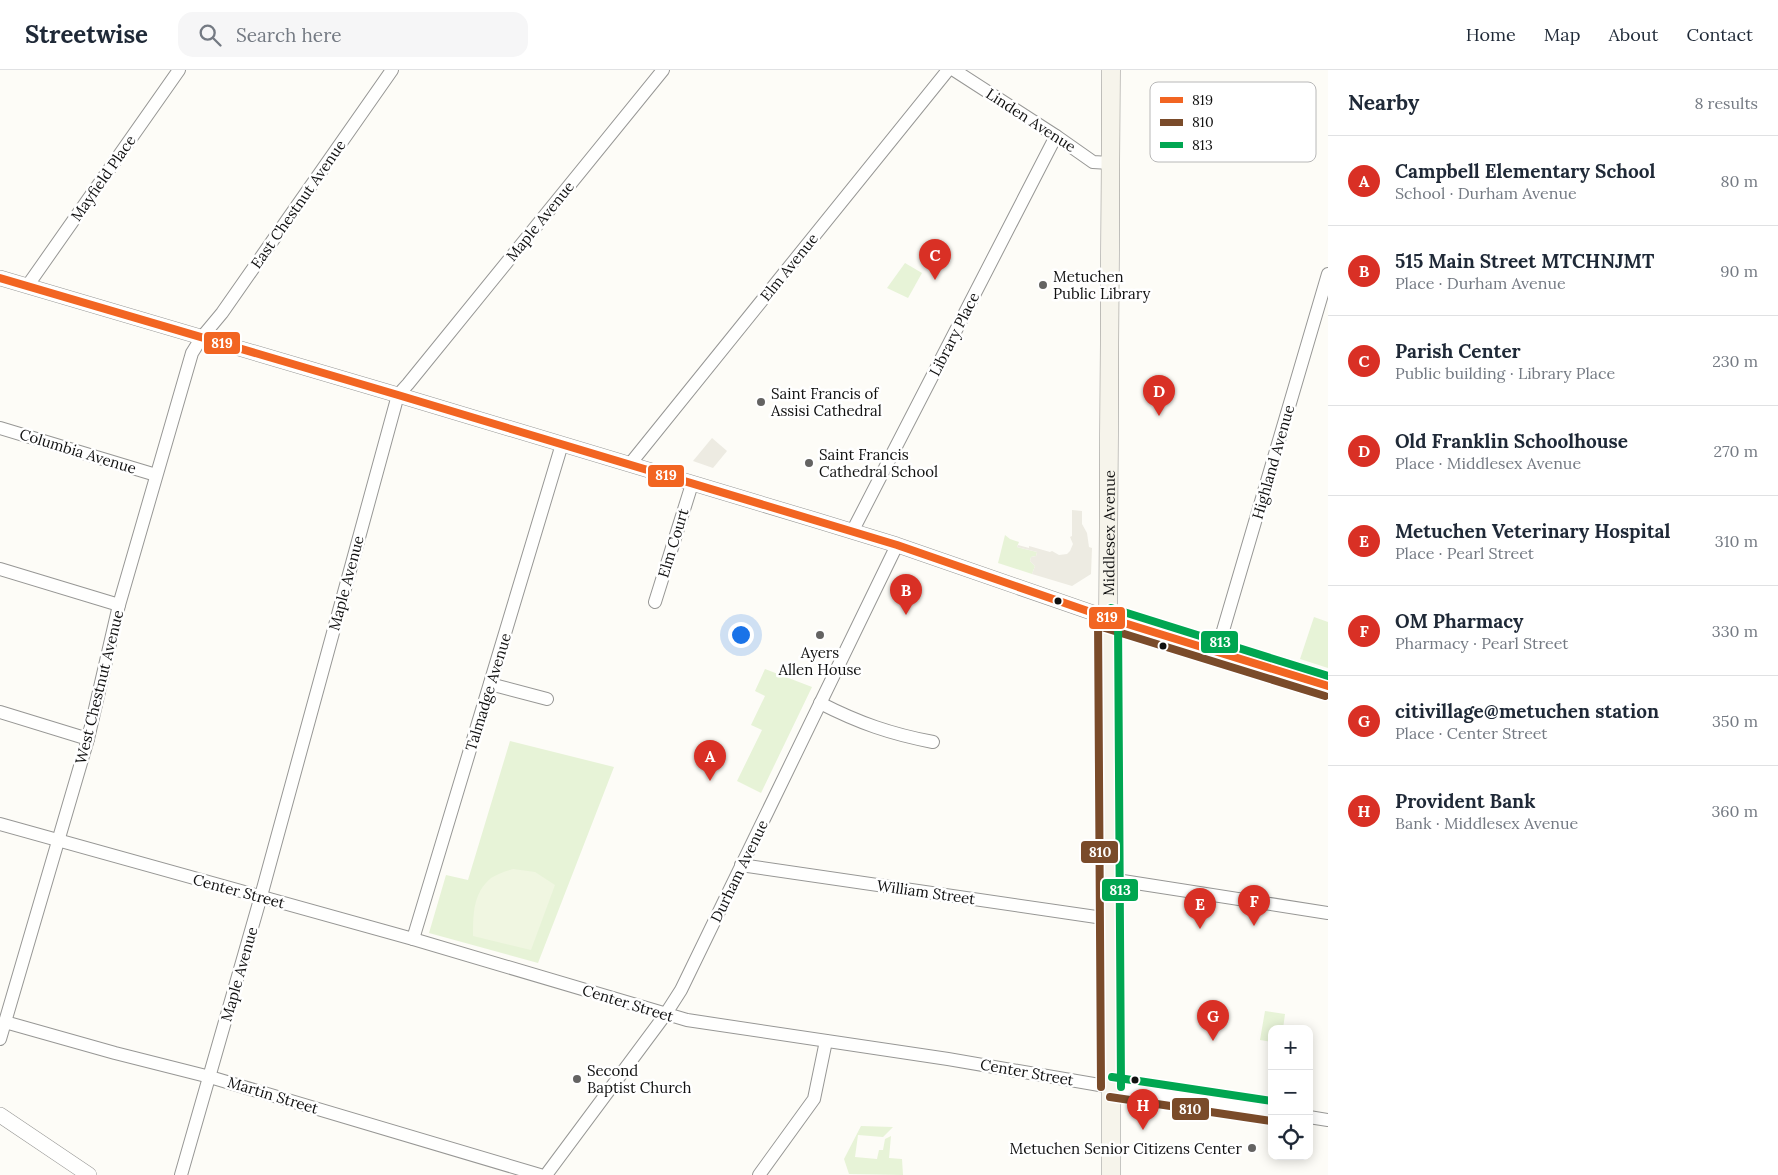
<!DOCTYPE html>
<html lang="en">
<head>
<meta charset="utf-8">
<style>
  :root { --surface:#fff; --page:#f6f6f7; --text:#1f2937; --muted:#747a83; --line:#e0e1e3; --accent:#d93025 }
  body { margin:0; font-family:Lora,serif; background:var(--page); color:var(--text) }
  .controls { position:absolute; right:15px; bottom:15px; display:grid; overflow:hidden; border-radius:10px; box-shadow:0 2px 12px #0003 }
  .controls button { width:45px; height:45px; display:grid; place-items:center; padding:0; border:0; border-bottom:1px solid var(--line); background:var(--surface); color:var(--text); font:25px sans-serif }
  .you { position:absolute; left:740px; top:564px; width:18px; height:18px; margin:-12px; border:4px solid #fff; border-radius:50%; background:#1a73e8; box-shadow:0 0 0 8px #1a73e833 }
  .badge { display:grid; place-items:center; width:32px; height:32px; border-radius:50%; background:var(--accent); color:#fff; font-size:16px; font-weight:700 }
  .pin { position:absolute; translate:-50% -41px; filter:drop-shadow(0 1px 2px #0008) }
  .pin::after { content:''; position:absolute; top:26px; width:18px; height:15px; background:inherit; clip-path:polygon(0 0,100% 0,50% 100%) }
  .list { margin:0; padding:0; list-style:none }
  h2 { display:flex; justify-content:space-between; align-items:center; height:65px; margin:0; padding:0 20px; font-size:21px }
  h2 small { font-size:16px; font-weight:400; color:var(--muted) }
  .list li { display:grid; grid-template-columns:32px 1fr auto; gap:15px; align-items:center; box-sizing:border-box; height:90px; padding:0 20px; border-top:1px solid var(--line) }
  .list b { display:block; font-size:19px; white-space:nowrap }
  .list p { margin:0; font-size:16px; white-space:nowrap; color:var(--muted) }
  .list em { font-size:16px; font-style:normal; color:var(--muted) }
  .icon { flex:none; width:28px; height:28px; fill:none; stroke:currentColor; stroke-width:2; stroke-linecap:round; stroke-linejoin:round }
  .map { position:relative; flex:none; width:1328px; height:1105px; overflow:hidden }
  header { display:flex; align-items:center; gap:30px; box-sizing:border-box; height:70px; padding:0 25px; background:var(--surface); border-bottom:1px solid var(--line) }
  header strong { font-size:24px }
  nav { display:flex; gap:28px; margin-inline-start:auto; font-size:18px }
  .search { width:350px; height:45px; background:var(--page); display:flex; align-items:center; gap:12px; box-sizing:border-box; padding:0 18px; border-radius:15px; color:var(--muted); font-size:19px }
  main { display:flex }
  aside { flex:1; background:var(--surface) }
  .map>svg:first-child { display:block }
  .green { fill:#e7f3d7 }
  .pitch { fill:#f0f6e1 }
  .plaza { fill:#edebe2 }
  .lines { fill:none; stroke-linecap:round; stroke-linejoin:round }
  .minor-casing { stroke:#979795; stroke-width:14 }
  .tertiary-casing { stroke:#979795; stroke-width:16 }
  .secondary-casing { stroke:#8e8d8b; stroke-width:19 }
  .minor { stroke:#fffffe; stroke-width:12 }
  .tertiary { stroke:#fffffe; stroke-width:15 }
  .secondary { stroke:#f6f4eb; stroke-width:18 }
  .bus-1-casing { stroke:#fff; stroke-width:11 }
  .bus-2-casing { stroke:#fff; stroke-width:11 }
  .bus-3-casing { stroke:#fff; stroke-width:11 }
  .bus-1 { stroke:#f26522; stroke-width:8 }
  .bus-2 { stroke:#7a4b2a; stroke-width:8 }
  .bus-3 { stroke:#00a651; stroke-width:8 }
  .poi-dot { fill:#646362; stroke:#fff; stroke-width:2 }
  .bus-dot { fill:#111; stroke:#fff; stroke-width:2 }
  .labels { text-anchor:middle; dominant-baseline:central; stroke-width:5; stroke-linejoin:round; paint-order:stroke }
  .street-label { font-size:15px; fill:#111; stroke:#fff }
  .poi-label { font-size:15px; fill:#111; stroke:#fff; text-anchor:start }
  .key { fill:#fff; stroke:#b8b8b8; stroke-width:1 }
  .key-label { font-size:14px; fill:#111 }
  .line-badge { stroke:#fff; stroke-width:2 }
  .badge-label { font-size:14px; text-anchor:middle; font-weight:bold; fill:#fff }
</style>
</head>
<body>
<header>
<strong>Streetwise</strong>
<div class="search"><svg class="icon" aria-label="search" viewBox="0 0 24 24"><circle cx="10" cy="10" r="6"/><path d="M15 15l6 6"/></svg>Search here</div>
<nav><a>Home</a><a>Map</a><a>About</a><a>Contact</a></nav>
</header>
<main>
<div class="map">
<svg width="1328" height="1105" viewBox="0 0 1328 1105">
  <rect width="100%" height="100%" fill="#fdfcf7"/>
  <g class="green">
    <polygon points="905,193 922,203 908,228 887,218"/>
    <polygon points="1005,465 1010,469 1019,472 1017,477 1037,482 1036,486 1031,487 1030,491 1035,496 1032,504 998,493"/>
    <polygon points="1314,547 1328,552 1328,598 1300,589"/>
    <polygon points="765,599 812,617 761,723 737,711 762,660 751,655 765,626 755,621"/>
    <polygon points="510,671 614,697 538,893 429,863 446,805 468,810"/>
    <polygon points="1265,941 1285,944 1283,959 1272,959 1272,972 1260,970"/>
    <polygon points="861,1056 893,1057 883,1067 858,1065 855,1087 877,1089 879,1080 883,1080 885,1069 891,1066 889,1088 902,1089 903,1105 849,1104 844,1089"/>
  </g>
  <path class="pitch" d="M513,799L535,802L555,815L531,880L473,866C473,844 473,823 491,808C497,804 506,801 513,799Z"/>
  <g class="plaza">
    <polygon points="712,368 727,381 713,398 693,391"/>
    <polygon points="1072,440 1082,441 1082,454 1087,463 1089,477 1092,478 1091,504 1072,516 1032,504 1035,496 1030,491 1031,487 1036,486 1037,482 1017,477 1018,475 1029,478 1029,476 1050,482 1052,481 1059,485 1067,484 1070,481 1073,474 1070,467 1072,466"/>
  </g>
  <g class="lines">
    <defs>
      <g id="minor">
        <polyline points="954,0 1056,66 1093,92 1110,93"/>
        <polyline points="28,215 179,0"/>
        <polyline points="0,358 156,405"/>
        <polyline points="630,394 948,0"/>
        <polyline points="852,462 1056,66"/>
        <polyline points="0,499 119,535"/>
        <polyline points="655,532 692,414"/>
        <polyline points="1217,581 1328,204"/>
        <polyline points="490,614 547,629"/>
        <path d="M820,633C859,653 891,664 933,672"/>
        <polyline points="0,642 88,669"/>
        <polyline points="0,754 413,869 687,950 948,989 1111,1017 1272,1041"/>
        <polyline points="741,795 1110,849"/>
        <polyline points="1110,809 1328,843"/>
        <polyline points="413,869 562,374"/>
        <polyline points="5,952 115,983 210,1007 540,1105"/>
        <polyline points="0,969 88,669 119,535 192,283 202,267 222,243 392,0"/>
        <polyline points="1309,1047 1328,1050"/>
        <polyline points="181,1105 261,826 398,325 408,314 663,0"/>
        <polyline points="546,1105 665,945 681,920 897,475"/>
        <polyline points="759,1105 814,1029 826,971"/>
      </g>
      <g id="tertiary">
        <polyline points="0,208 398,325 812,449 897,475 1108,548"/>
        <polyline points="0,1045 89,1105"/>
      </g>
      <g id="secondary">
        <polyline points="1108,548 1328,616"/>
        <path id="s1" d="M1111,1105V925L1108,548L1111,0"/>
      </g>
    </defs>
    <use href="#minor" class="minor-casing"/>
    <use href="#tertiary" class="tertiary-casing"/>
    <use href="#secondary" class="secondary-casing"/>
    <use href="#minor" class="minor"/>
    <use href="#tertiary" class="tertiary"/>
    <use href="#secondary" class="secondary"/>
    <defs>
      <polyline id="bus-1" points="0,208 398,325 897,475 1108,548 1328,616"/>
      <g id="bus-2">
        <polyline points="1098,548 1101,1017"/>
        <polyline points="1105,558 1325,626"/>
        <polyline points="1110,1027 1271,1051"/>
      </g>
      <g id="bus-3">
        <polyline points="1111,538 1328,606"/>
        <polyline points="1118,548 1121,1017"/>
        <polyline points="1112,1007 1272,1031"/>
      </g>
    </defs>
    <use href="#bus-1" class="bus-1-casing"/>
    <use href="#bus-2" class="bus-2-casing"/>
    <use href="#bus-3" class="bus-3-casing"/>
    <use href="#bus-1" class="bus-1"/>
    <use href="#bus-2" class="bus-2"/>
    <use href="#bus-3" class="bus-3"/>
  </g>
  <g class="poi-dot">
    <circle cx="1043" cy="215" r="5"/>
    <circle cx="761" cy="332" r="5"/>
    <circle cx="809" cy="393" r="5"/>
    <circle cx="820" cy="565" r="5"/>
    <circle cx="577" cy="1009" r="5"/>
    <circle cx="1252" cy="1078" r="5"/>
  </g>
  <g class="bus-dot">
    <circle cx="1058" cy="531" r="4.5"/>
    <circle cx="1163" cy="576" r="4.5"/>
    <circle cx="1135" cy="1010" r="4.5"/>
  </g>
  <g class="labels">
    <g class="street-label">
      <text transform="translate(1031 50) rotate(33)">Linden Avenue</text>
      <text transform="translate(103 108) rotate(-55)">Mayfield Place</text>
      <text transform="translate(298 134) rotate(-55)">East Chestnut Avenue</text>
      <text transform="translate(540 151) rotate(-51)">Maple Avenue</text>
      <text transform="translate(789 197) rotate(-51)">Elm Avenue</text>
      <text transform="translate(954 264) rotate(-63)">Library Place</text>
      <text transform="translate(78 381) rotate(17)">Columbia Avenue</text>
      <text transform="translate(1273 392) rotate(-74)">Highland Avenue</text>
      <text stroke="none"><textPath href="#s1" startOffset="642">Middlesex Avenue</textPath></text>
      <text transform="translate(673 473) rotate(-73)">Elm Court</text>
      <text transform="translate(346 513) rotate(-75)">Maple Avenue</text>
      <text transform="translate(99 617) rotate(-76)">West Chestnut Avenue</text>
      <text transform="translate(488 622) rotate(-73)">Talmadge Avenue</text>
      <text transform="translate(739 801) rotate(-64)">Durham Avenue</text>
      <text transform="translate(239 821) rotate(15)">Center Street</text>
      <text transform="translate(926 822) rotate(8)">William Street</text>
      <text transform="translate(239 904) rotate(-74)">Maple Avenue</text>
      <text transform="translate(628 933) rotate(17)">Center Street</text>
      <text transform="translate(1027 1002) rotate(10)">Center Street</text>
      <text transform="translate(273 1025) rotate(17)">Martin Street</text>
    </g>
    <g class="poi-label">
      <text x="1053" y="206">Metuchen<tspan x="1053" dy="17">Public Library</tspan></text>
      <text x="771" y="323">Saint Francis of<tspan x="771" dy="17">Assisi Cathedral</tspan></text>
      <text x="819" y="384">Saint Francis<tspan x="819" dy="17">Cathedral School</tspan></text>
      <text x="820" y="582" text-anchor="middle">Ayers<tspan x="820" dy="17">Allen House</tspan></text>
      <text x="587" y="1000">Second<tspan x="587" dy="17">Baptist Church</tspan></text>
      <text x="1242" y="1078" text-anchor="end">Metuchen Senior Citizens Center</text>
    </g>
  </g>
  <rect x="1150" y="12" width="166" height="80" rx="8" class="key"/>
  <rect x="1160" y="27" width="23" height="6" fill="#f26522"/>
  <rect x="1160" y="49" width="23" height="7" fill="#7a4b2a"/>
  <rect x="1160" y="72" width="23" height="6" fill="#00a651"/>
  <g class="key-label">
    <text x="1192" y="35">819</text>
    <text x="1192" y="57">810</text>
    <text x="1192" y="80">813</text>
  </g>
  <g class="line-badge">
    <rect x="203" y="261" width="38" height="24" rx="5" fill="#f26522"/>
    <rect x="647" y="394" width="38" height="24" rx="5" fill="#f26522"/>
    <rect x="1088" y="536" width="38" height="24" rx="5" fill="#f26522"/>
    <rect x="1200" y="560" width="39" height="24" rx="5" fill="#00a651"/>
    <rect x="1080" y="770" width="39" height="24" rx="5" fill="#7a4b2a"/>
    <rect x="1101" y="808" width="38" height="24" rx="5" fill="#00a651"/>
    <rect x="1171" y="1027" width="39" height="24" rx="5" fill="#7a4b2a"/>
  </g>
  <g class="badge-label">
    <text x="222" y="278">819</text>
    <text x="666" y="410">819</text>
    <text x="1107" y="552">819</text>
    <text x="1220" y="577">813</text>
    <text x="1100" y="787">810</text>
    <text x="1120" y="825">813</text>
    <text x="1190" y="1044">810</text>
  </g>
</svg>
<div class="controls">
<button>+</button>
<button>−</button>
<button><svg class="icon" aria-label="locate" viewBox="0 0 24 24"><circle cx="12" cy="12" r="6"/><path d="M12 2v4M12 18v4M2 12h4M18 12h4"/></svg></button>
</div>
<div class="you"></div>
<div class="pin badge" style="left:710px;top:711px">A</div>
<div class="pin badge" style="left:906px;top:545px">B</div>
<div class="pin badge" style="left:935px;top:210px">C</div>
<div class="pin badge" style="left:1159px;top:346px">D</div>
<div class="pin badge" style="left:1200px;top:859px">E</div>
<div class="pin badge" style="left:1254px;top:856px">F</div>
<div class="pin badge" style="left:1213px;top:971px">G</div>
<div class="pin badge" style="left:1143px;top:1060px">H</div>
</div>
<aside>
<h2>Nearby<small>8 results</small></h2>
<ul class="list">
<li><span class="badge">A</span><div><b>Campbell Elementary School</b><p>School · Durham Avenue</p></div><em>80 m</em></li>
<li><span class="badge">B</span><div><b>515 Main Street MTCHNJMT</b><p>Place · Durham Avenue</p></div><em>90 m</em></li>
<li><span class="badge">C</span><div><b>Parish Center</b><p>Public building · Library Place</p></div><em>230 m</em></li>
<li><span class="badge">D</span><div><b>Old Franklin Schoolhouse</b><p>Place · Middlesex Avenue</p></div><em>270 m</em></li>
<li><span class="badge">E</span><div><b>Metuchen Veterinary Hospital</b><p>Place · Pearl Street</p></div><em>310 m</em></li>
<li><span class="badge">F</span><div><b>OM Pharmacy</b><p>Pharmacy · Pearl Street</p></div><em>330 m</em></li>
<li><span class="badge">G</span><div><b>citivillage@metuchen station</b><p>Place · Center Street</p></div><em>350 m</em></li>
<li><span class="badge">H</span><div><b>Provident Bank</b><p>Bank · Middlesex Avenue</p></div><em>360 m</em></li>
</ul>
</aside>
</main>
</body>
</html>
